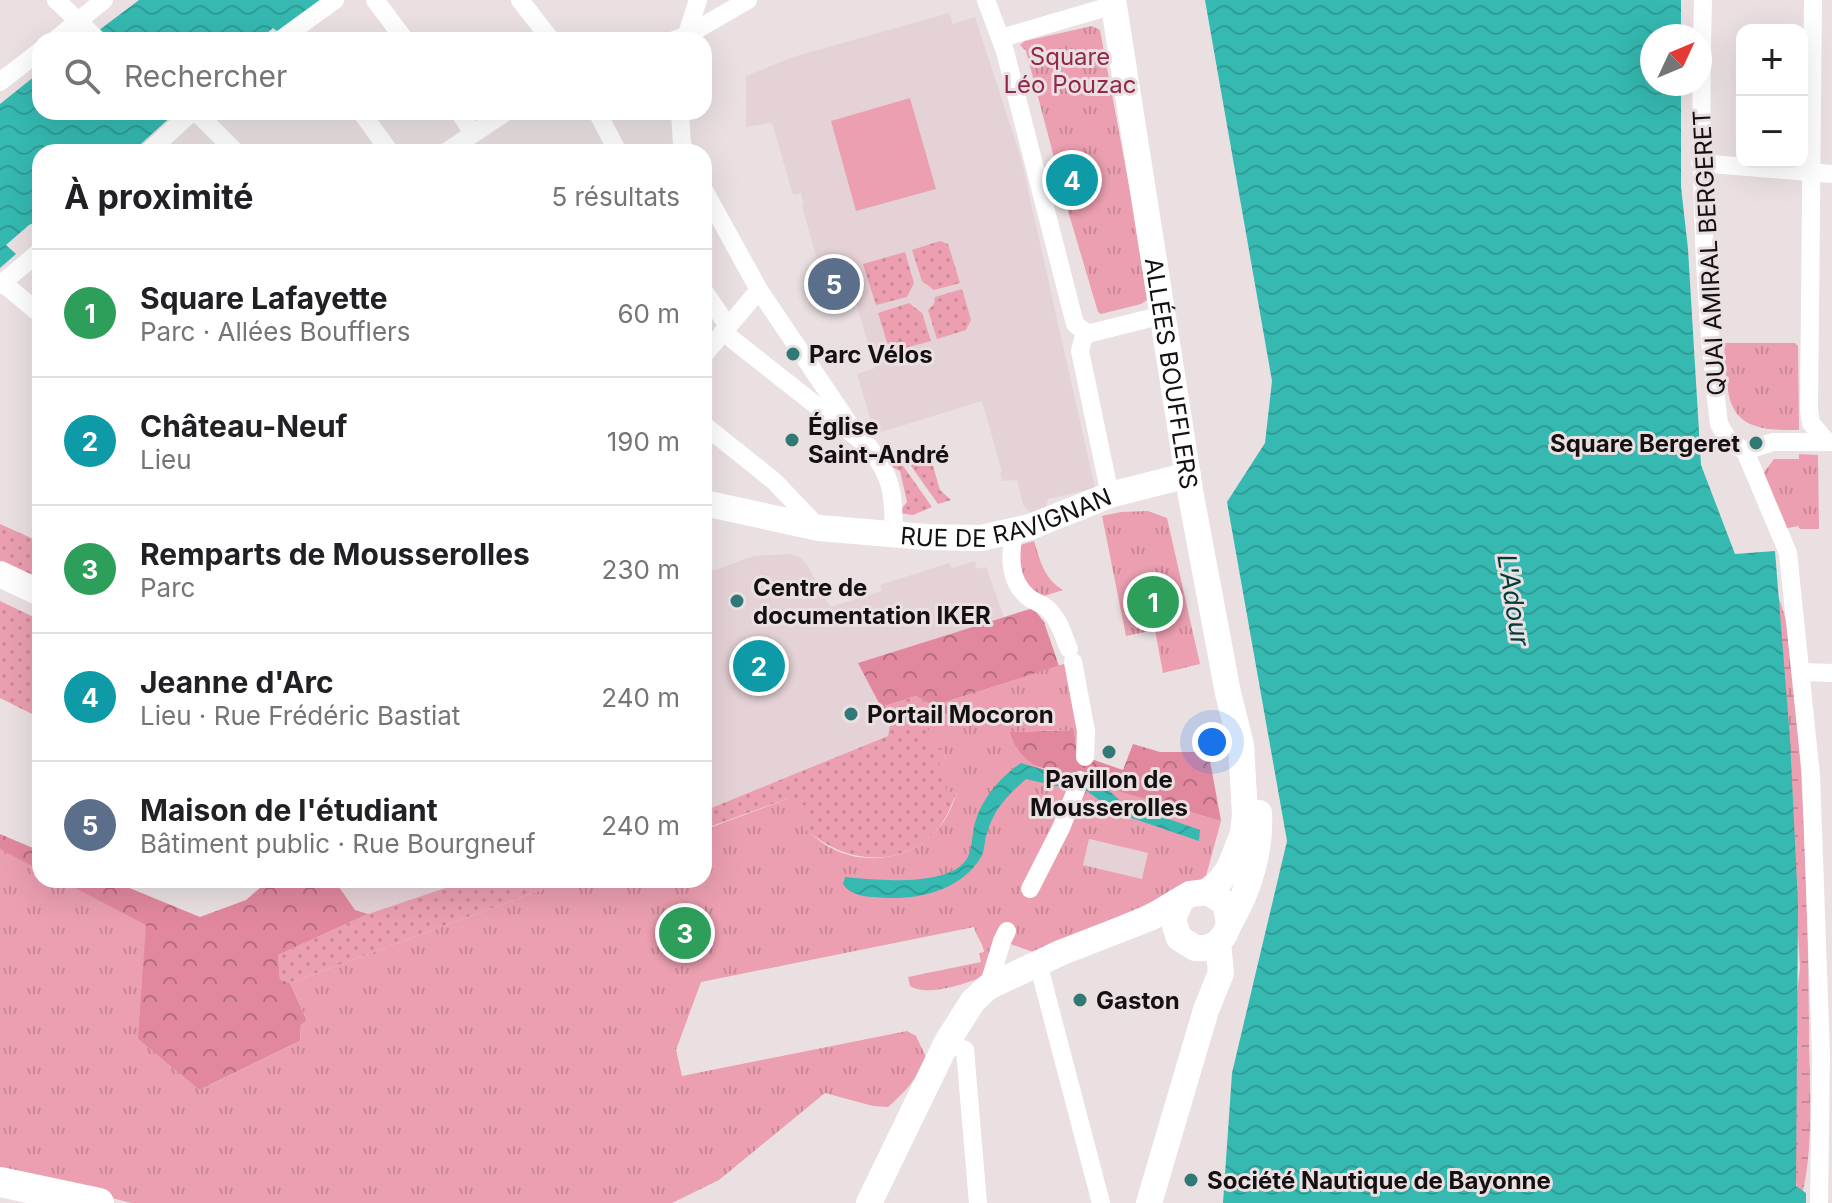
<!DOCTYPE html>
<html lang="fr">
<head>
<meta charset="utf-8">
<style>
  :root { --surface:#fff; --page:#f2f2f2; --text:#202124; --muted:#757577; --line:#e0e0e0; --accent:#317974 }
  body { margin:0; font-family:Inter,sans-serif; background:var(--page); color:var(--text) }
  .controls { position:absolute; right:24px; top:24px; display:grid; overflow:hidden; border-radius:16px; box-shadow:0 8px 32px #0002 }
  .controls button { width:72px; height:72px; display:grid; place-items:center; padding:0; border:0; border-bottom:2px solid var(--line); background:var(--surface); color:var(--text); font:40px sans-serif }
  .compass { position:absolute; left:1640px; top:24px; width:72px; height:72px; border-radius:50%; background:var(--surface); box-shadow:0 8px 32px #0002; rotate:46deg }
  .you { position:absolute; left:1212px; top:742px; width:28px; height:28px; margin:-20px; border:6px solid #fff; border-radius:50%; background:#1a73e8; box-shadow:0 0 0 12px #1a73e833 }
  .badge { display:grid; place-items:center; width:52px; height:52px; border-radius:50%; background:var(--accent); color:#fff; font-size:26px; font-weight:700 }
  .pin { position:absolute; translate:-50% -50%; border:4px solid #fff; box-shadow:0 2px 8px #0006 }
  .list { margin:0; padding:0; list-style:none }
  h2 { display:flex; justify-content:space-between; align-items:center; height:104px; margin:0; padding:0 32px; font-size:34px }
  h2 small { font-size:26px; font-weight:400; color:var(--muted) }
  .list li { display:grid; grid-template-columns:52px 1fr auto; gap:24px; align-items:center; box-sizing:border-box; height:128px; padding:0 32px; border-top:2px solid var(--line) }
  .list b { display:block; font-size:30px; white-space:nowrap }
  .list p { margin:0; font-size:26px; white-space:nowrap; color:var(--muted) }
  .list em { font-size:26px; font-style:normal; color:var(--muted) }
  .icon { flex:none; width:44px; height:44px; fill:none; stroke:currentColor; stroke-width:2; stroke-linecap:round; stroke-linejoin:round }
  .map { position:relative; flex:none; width:1832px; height:1203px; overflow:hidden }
  .search { position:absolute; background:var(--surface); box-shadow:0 8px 32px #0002; left:32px; top:32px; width:680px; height:88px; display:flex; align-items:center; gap:20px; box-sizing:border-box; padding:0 28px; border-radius:24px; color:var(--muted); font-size:30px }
  .panel { position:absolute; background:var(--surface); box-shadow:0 8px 32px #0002; left:32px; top:144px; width:680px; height:744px; border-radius:24px }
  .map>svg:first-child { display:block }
  .built { fill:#e5d2d6 }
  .grass { fill:url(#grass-dots) }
  .forest { fill:url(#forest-crowns) }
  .wetland { fill:url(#wetland-marsh) }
  .park { fill:url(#park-tufts); fill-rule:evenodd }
  .pitch { fill:#eb9fb0 }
  .water { fill:url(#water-waves) }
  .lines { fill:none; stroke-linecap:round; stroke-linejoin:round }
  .street { stroke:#fff; stroke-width:18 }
  .secondary { stroke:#fff; stroke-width:26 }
  .primary { stroke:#fff; stroke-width:30 }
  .poi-dot { fill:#317974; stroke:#eae0e2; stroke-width:3 }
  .labels { text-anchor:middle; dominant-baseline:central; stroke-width:6; stroke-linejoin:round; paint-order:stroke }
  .park-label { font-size:24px; fill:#92294c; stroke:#eae0e2 }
  .street-label { font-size:24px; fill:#151112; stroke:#eae0e2 }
  .poi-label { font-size:24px; font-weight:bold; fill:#151112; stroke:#eae0e2; text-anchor:start }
  .water-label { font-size:26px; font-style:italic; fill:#003d39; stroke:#eae0e2 }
</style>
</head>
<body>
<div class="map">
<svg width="1832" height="1203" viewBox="0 0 1832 1203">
  <defs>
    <pattern id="grass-dots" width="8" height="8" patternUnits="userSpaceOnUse" patternTransform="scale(2)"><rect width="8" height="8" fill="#eb9fb0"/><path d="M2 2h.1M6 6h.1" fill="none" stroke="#c98896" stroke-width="1.8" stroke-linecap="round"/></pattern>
    <pattern id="forest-crowns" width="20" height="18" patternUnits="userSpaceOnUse" patternTransform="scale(2)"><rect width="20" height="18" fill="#e2889e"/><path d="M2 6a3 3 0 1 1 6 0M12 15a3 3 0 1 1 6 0" fill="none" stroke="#b66e7f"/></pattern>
    <pattern id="wetland-marsh" width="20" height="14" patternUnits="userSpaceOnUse" patternTransform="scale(2)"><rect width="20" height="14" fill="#eb9fb0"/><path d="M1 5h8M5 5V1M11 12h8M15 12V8" fill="none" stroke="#c98896"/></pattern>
    <pattern id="park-tufts" width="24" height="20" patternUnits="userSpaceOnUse" patternTransform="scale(2)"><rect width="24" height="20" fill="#eb9fb0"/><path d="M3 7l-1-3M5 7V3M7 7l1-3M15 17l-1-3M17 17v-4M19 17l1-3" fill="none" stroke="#c98896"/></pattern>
    <pattern id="water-waves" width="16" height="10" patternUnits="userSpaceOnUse" patternTransform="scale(2)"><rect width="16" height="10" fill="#35b9b1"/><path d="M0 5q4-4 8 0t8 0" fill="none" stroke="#2e9e97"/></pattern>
  </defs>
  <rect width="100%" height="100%" fill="#eae0e2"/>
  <g class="built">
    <polygon points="949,13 953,24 975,17 1021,158 1095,488 1048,499 1045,510 1031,513 1023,505 1017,480 1002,481 1000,473 1002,472 982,401 875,434 857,374 875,368 845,264 820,270 802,206 804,204 801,193 793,195 772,123 746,127 746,76 793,57"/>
    <polygon points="790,554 801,558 808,566 830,607 882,591 880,585 949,563 952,568 975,561 977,569 986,567 1004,617 859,663 890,724 888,736 704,811 704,574 754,556"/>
    <polygon points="1088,839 1148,853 1142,879 1082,865"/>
    <polygon points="334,880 469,880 368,914 355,910"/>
  </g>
  <g class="grass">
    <polygon points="940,241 948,244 960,283 934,290 922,281 912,250"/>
    <polygon points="905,252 914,283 907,297 876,305 863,264"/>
    <polygon points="962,289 971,320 966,330 937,339 928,310 934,304 935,297"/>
    <polygon points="909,303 922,313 931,341 890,352 878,313"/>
    <polygon points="899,449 928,449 940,490 951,500 938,504"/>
    <polygon points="878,450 892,450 932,507 913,515 898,513 907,502 900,471 890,466"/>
    <polygon points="0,524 40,542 40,580 0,561"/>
    <polygon points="0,601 40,620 40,718 0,698"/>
    <path d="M916,696L933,706L925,719L934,749L942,747L957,792C950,808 945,823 932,835C899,866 852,863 817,838C813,835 805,831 802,827C796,820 793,806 789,798L704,829V811L888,736L890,724L881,707Z"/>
    <polygon points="469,880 568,880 290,983 280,981 278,955 368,914"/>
  </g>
  <g class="forest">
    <polygon points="1033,608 1044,622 1059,666 933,706 916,696 881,707 858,663"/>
    <polygon points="1074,730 1077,754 1123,770 1133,744 1160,752 1200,752 1209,755 1221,821 1107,789 1030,764 1016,749 1009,732"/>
    <polygon points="0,834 40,851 40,880 110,880 200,917 246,900 269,880 334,880 355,910 368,914 278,955 280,980 290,983 307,1021 301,1025 300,1041 199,1090 0,925"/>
  </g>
  <path class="wetland" d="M1778,596C1796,638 1799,724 1801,771C1806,862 1809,953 1809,1045C1810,1091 1813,1146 1803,1191L1797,1188L1795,1175V1009L1800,968Z"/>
  <g class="park">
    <polygon points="1092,26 1100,30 1149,293 1147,300 1141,304 1101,314 1098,312 1068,211 1026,51 1020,45 1025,41"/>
    <path d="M1724,343H1795L1798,346L1799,430C1725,432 1728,407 1724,343Z"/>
    <polygon points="1799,454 1818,455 1819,529 1800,529 1798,526 1783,529 1759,479 1774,459 1799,459"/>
    <polygon points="1148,511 1167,518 1200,664 1163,673 1155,630 1126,636 1102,516 1121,512"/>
    <path d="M1034,541C1040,560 1044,579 1063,590L1041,597L1019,578L1017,546Z"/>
    <path d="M1070,662L1082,727L1077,754L1074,730L1009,732C1016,750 1025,762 1043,769L1221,821L1206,876L1199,881L1036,953L1002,941L989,974C971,982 928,998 910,986L908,977L981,962L979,953L984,952C983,943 976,936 974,927L701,982L676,1050L682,1076L907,1031L916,1036L926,1057C918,1078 905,1092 888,1107L873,1106L825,1093L719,1180L672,1203H131L55,1183L0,1174V849L40,870V880H60L146,925L138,1039L199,1090L300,1041L301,1024L307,1021L290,983L568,880H704V830L789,798L804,805L811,821L802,827C812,834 822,844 833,849C872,868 919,857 944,821C950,813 953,802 957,793L947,791L939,763L946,759L942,748L933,749L925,719L933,706ZM1089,839L1148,853L1142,879L1083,865Z"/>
  </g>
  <polygon class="pitch" points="910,98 936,189 856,211 831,121"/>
  <g class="water">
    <polygon points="139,0 320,0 278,32 273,28 259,40 86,40"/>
    <polygon points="1205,0 1681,0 1681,36 1652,36 1652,84 1681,84 1681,187 1688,249 1701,465 1735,554 1775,551 1790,739 1798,905 1796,1186 1806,1193 1806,1203 1223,1203 1232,1073 1287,841 1227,502 1265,443 1272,381"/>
    <polygon points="40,72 40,112 176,112 132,152 40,152 40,220 29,225 6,245 16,254 0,268 0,104"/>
    <path d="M1021,763L1107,789L1123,803L1200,830L1199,841L1117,813L1087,791L1068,784L1061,787L1026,779C1007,796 994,809 987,833C984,841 985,851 981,857C962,889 922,899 888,898C872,897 853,898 843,884L845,877C874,880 952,888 968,857C972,849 972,836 974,827C980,801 999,778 1021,763Z"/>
  </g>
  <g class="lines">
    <g class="street">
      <polyline points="56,0 98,40"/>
      <polyline points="375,0 405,40"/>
      <polyline points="520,0 551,40"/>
      <polyline points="986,0 1005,51 1075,324 1085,332"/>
      <path d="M1703,0C1699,141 1701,283 1719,424L1729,441L1745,451L1788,553L1811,776L1821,1054L1819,1203"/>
      <polyline points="1813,0 1809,411 1811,423 1827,442"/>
      <polyline points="686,37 698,0"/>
      <polyline points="1001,38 1114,5"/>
      <polyline points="55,40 104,0"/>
      <polyline points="280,40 335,0"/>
      <polyline points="674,40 686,36 748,0"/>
      <polyline points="0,82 40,51"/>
      <polyline points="192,112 200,116 236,152"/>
      <polyline points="361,112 390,152"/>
      <polyline points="459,112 473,133"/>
      <polyline points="597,112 618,152"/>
      <polyline points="680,112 682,145 686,152"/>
      <polyline points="148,152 192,112"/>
      <polyline points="446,152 506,112"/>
      <polyline points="1700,163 1832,174"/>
      <polyline points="704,190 759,290 860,440"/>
      <polyline points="3,283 40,314"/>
      <polyline points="0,285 40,251"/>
      <polyline points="704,291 728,326"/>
      <path d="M723,332L869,447C894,480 893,494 894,534"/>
      <polyline points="1085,332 1080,351 1110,495"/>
      <polyline points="1085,332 1091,333 1163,315"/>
      <polyline points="704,355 759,290"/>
      <polyline points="704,425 774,481 818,527"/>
      <polyline points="1745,451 1773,442 1832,442"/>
      <path d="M1014,532C1010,555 1008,580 1028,597C1034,602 1043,604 1049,610C1060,622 1063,635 1069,649"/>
      <polyline points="1073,662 1086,731 1085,757"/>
      <polyline points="1802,672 1832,673"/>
      <polyline points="1030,889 1061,828 1080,780"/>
      <polyline points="1038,963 1101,1203"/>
      <polyline points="988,987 1002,941 1007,931"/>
      <polyline points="947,1042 965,1050 978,1203"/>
    </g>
    <g class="secondary">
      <path id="s1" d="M1113,0L1191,496L1228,693L1241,745L1245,815L1243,833L1230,867L1220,881L1207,892"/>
      <path id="s2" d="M704,503L819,528L925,537L981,538L1030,527L1110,495L1188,475"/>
      <polyline points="0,574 40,593"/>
      <path d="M1229,924C1249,891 1261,851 1259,813"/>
      <polyline points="869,1203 947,1042 973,1001 988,987 1060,953 1150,918 1190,894 1207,892 1221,900 1226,907 1229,924 1225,934 1218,943 1207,948 1195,948 1179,938 1173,919 1181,900"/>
      <polyline points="1149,1203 1206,1010 1221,973 1218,943"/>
    </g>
    <polyline class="primary" points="0,1182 99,1203"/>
  </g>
  <g class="poi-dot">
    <circle cx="793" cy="354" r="8"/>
    <circle cx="792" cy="440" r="8"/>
    <circle cx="1756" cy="443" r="8"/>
    <circle cx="737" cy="601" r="8"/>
    <circle cx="851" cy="714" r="8"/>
    <circle cx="1109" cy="752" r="8"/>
    <circle cx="1080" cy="1000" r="8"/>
    <circle cx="1191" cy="1180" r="8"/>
  </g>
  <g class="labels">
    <g class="park-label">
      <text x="1070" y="56">Square<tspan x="1070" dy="28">Léo Pouzac</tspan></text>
    </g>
    <g class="street-label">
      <text transform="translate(1709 253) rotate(-93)">QUAI AMIRAL BERGERET</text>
      <text stroke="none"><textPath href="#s1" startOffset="378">ALLÉES BOUFFLERS</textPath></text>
      <text stroke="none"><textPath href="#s2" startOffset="308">RUE DE RAVIGNAN</textPath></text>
    </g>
    <g class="poi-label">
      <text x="809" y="354">Parc Vélos</text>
      <text x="808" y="426">Église<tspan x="808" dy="28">Saint-André</tspan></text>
      <text x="1740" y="443" text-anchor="end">Square Bergeret</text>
      <text x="753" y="587">Centre de<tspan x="753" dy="28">documentation IKER</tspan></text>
      <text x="867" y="714">Portail Mocoron</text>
      <text x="1109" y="779" text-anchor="middle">Pavillon de<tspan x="1109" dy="28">Mousserolles</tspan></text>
      <text x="1096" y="1000">Gaston</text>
      <text x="1207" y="1180">Société Nautique de Bayonne</text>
    </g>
    <g class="water-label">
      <text transform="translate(1514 600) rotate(81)">L'Adour</text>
    </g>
  </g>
</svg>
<div class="controls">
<button>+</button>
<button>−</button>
</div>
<svg class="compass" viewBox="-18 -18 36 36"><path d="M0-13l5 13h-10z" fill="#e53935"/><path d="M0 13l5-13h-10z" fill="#757577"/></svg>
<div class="you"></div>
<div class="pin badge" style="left:1153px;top:602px;background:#2e9e5b">1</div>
<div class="pin badge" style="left:759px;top:666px;background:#0f9aa8">2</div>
<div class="pin badge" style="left:685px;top:933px;background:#2e9e5b">3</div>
<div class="pin badge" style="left:1072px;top:180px;background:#0f9aa8">4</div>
<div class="pin badge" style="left:834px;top:284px;background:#5c6f8a">5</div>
<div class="search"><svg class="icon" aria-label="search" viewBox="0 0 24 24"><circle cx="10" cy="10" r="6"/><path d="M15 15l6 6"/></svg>Rechercher</div>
<section class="panel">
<h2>À proximité<small>5 résultats</small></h2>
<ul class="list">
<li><span class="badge" style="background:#2e9e5b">1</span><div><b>Square Lafayette</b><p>Parc · Allées Boufflers</p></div><em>60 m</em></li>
<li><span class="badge" style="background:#0f9aa8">2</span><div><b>Château-Neuf</b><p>Lieu</p></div><em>190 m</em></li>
<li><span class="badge" style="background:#2e9e5b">3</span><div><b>Remparts de Mousserolles</b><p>Parc</p></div><em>230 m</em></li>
<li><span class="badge" style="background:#0f9aa8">4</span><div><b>Jeanne d'Arc</b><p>Lieu · Rue Frédéric Bastiat</p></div><em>240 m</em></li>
<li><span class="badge" style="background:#5c6f8a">5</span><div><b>Maison de l'étudiant</b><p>Bâtiment public · Rue Bourgneuf</p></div><em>240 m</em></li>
</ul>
</section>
</div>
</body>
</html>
